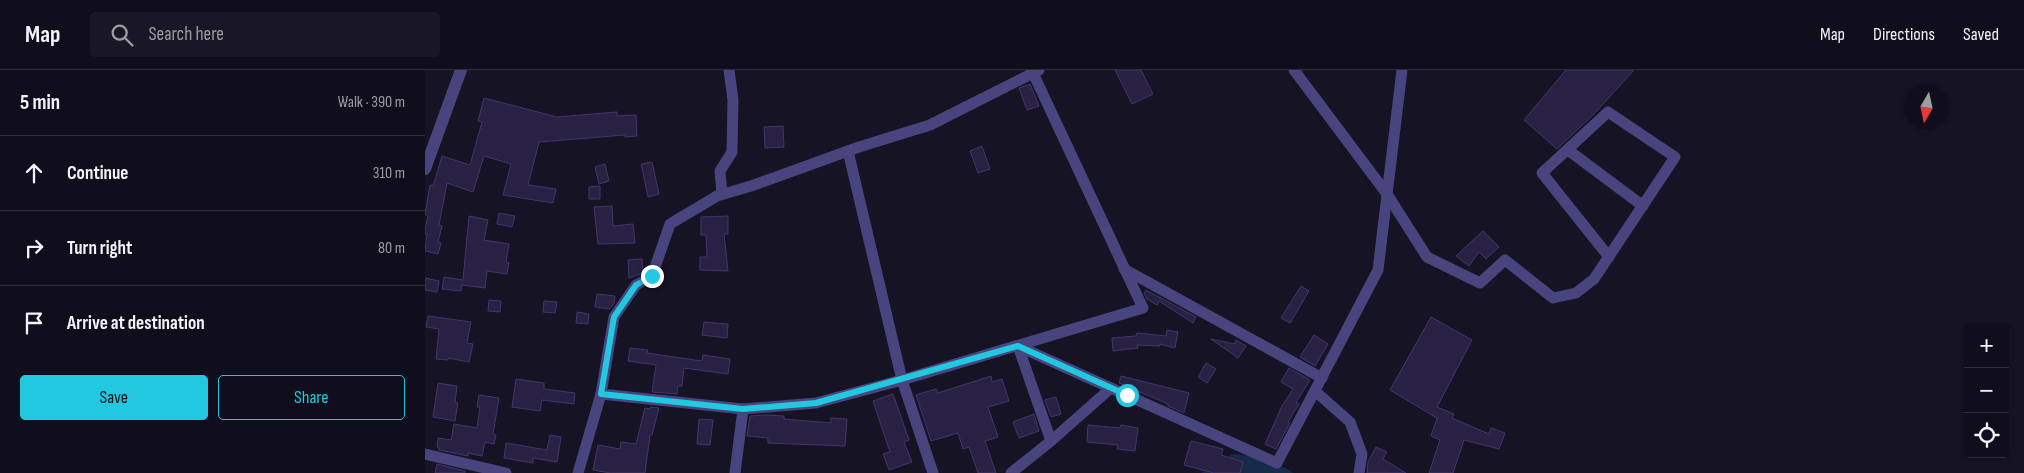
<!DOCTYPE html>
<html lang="en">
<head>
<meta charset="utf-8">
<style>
  :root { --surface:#100e1c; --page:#191725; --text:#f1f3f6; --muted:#9c9ca3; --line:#302e3b; --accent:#22c8e0 }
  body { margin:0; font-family:"Sofia Sans Condensed",sans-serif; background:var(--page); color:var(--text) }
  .controls { position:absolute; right:15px; bottom:15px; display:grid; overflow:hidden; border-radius:5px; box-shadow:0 1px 4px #0004 }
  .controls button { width:45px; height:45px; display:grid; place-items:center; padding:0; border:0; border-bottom:1px solid var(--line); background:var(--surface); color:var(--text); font:25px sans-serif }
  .compass { position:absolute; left:1479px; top:15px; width:45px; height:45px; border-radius:50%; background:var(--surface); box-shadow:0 1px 4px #0004; rotate:189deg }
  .stop { position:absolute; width:15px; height:15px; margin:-11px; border:4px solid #22c8e0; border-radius:50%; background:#fff }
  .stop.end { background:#22c8e0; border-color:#fff; box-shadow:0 1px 5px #0008 }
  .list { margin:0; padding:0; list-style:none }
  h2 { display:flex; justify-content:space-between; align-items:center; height:65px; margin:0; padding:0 20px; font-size:21px }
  h2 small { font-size:16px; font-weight:400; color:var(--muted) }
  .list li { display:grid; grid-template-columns:32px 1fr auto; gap:15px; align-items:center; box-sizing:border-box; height:75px; padding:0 20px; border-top:1px solid var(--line) }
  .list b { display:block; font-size:19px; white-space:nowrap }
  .list em { font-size:16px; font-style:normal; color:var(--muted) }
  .actions { display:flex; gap:10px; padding:15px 20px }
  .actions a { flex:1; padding:11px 0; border:1px solid var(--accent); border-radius:5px; text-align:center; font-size:18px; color:var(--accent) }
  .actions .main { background:var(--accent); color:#111 }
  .icon { flex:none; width:28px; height:28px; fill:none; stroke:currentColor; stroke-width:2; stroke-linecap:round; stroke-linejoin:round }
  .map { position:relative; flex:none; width:1599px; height:403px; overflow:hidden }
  header { display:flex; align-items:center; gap:30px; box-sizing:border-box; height:70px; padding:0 25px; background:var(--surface); border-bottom:1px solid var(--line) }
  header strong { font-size:24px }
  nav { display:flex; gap:28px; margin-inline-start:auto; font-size:18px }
  .search { width:350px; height:45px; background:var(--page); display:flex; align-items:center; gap:12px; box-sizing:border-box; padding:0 18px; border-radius:5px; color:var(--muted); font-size:19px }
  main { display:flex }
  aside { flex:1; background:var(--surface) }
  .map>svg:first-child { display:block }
  .water { fill:#182a49 }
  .building { fill:#292143; stroke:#42366c }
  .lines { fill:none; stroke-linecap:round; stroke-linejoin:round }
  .minor { stroke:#48447d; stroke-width:11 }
  .tertiary { stroke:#48447d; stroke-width:12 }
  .route { stroke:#22c8e0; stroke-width:6 }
</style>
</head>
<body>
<header>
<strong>Map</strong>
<div class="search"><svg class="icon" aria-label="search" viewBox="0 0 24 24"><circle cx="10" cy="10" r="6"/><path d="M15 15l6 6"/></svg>Search here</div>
<nav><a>Map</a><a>Directions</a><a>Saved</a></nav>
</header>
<main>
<aside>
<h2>5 min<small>Walk · 390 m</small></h2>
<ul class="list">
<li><svg class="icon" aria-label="ahead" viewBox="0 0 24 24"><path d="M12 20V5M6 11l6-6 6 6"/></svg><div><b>Continue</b></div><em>310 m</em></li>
<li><svg class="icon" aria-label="right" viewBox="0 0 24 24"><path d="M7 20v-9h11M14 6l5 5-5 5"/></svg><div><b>Turn right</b></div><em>80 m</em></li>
<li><svg class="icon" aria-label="arrive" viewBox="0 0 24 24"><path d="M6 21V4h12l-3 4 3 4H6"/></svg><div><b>Arrive at destination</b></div></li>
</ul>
<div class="actions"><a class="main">Save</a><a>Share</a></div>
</aside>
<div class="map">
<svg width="1599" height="403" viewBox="0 0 1599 403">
  <rect width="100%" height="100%" fill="#161325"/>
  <path class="water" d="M806,384C822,384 856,393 868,403H776L801,391Z"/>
  <g class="building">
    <polygon points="690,0 716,0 728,24 707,34"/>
    <polygon points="1141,0 1209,0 1169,44 1132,79 1099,50"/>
    <polygon points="605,14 614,36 602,40 594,18"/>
    <polygon points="59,28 132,47 192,42 192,46 211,45 212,66 200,67 200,65 114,72 103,115 131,119 128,133 78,125 86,94 59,86 48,122 22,113 14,155 17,156 13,172 16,173 13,184 0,181 2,164 0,164 0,160 3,146 0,144 5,115 8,116 17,86 45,95 57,52 53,51"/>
    <polygon points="358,56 359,77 340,78 339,57"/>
    <polygon points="557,76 565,99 553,103 545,81"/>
    <polygon points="227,92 234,124 223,127 216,94"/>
    <polygon points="180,94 184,111 174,114 170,97"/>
    <polygon points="175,116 175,129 164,129 164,117"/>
    <polygon points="187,136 188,156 208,154 210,173 173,174 169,137"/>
    <polygon points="74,143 90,146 87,157 72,154"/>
    <polygon points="44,146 63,150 59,170 84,174 81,192 84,193 82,204 62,201 60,218 37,215 36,221 17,219 19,207 38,210"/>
    <polygon points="303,146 303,164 299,164 303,201 275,200 275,187 282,187 281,165 276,165 276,147"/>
    <polygon points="1058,161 1074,177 1061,189 1054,182 1044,196 1031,186"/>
    <polygon points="217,189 218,203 204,208 203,190"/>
    <polygon points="0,208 14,211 12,222 0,220"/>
    <polygon points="876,216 884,221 865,253 856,248"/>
    <polygon points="721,220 771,247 768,253 734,231 732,235 722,229 719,223"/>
    <polygon points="172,224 190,226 189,233 185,239 170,237"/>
    <polygon points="64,230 76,231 75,242 63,241"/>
    <polygon points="119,231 132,232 130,243 118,242"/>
    <polygon points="152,242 164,244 163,254 151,253"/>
    <polygon points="3,246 46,252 42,273 48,274 44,292 23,288 23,290 11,289 14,259 1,257"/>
    <polygon points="1006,247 1047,270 1012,337 1029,344 1027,348 1064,364 1066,358 1080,363 1074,379 1039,370 1028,403 1004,403 1015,370 1006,366 1012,348 965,320"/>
    <polygon points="279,252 303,254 302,268 277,265"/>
    <polygon points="742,260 753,262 750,278 735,274 735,276 712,275 713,278 688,281 687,268 711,266 712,263 741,266"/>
    <polygon points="889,265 903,274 890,296 875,287"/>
    <polygon points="786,269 810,274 811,270 821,276 813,288"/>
    <polygon points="205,278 223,280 222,283 277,291 278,285 305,289 303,304 259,298 257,316 253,316 252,324 227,322 231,295 203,291"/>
    <polygon points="781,293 791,299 782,313 773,307"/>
    <polygon points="864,298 885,310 871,332 874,334 863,352 865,353 851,379 840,374 857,336 868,319 856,312"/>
    <polygon points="566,306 567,312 577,309 584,331 563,337 573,367 560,371 571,403 553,403 544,377 538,379 533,363 506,371 491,325 511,319 513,323"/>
    <polygon points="696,306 764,323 759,343 743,336 743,334 694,313"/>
    <polygon points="91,309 119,313 119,319 150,323 149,334 117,330 115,341 87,337"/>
    <polygon points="13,313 32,316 30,332 33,333 30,351 8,347"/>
    <polygon points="468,324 484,370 479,372 487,392 464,400 458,384 465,382 448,331"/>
    <polygon points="54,325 74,328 68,364 71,365 69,374 60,372 57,386 43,383 43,386 14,380 14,378 12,377 13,368 26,370 29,354 52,358 55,337 52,337"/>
    <polygon points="631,327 636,344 626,347 620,330"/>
    <polygon points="225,337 234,338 227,365 225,365 220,403 185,403 168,400 173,375 195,379 196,372 211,374 220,338 225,339"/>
    <polygon points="609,344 614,361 594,368 588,352"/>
    <polygon points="340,345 359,346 359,349 406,353 406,348 422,349 420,376 343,373 343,368 322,366 325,346"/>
    <polygon points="274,349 288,350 285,375 272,374"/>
    <polygon points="663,355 695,358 696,355 713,358 710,381 692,379 693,375 662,372"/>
    <polygon points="125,365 136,367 132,392 108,388 108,393 79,388 81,373 122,380"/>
    <polygon points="766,371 798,379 796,385 818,392 815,403 789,403 759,395"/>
    <polygon points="951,377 962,382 958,389 981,403 942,403 943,392"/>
    <polygon points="12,394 40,401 40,403 10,403"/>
  </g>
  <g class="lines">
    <g class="minor">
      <polyline points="869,0 962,124 1002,187 1055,213 1080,190 1128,228 1151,223 1169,209 1250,87 1183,42 1117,103 1184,187"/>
      <polyline points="1143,80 1218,136"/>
      <polyline points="423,81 477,310 508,403"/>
      <polyline points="297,124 295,101 307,82 308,30 304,0"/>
      <polyline points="699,199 897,308"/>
      <polyline points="593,276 852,393 953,200 977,0"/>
      <polyline points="890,321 925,352 937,384 934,403"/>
      <polyline points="176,324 189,247 211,215 227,206 245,154 292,126 326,116 434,77 505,55 614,0"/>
      <polyline points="626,371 686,318"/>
      <polyline points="0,384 81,403"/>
      <polyline points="153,403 176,324 318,339 391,333 477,310 718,238 608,3"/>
      <polyline points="310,403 318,339"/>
      <polyline points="586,403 626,371 593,276"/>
    </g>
    <polyline class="tertiary" points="0,99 36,0"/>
  </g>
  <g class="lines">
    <polyline class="route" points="227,206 211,215 189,247 176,324 318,339 391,333 593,276 702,325"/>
  </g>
</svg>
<div class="controls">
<button>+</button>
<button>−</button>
<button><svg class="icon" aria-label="locate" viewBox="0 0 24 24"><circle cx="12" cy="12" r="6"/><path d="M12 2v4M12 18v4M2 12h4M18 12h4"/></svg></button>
</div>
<svg class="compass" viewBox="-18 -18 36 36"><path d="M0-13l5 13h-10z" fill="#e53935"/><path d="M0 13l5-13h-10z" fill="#9c9ca3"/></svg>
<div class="stop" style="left:702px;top:325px"></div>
<div class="stop end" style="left:227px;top:206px"></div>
</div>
</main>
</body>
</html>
